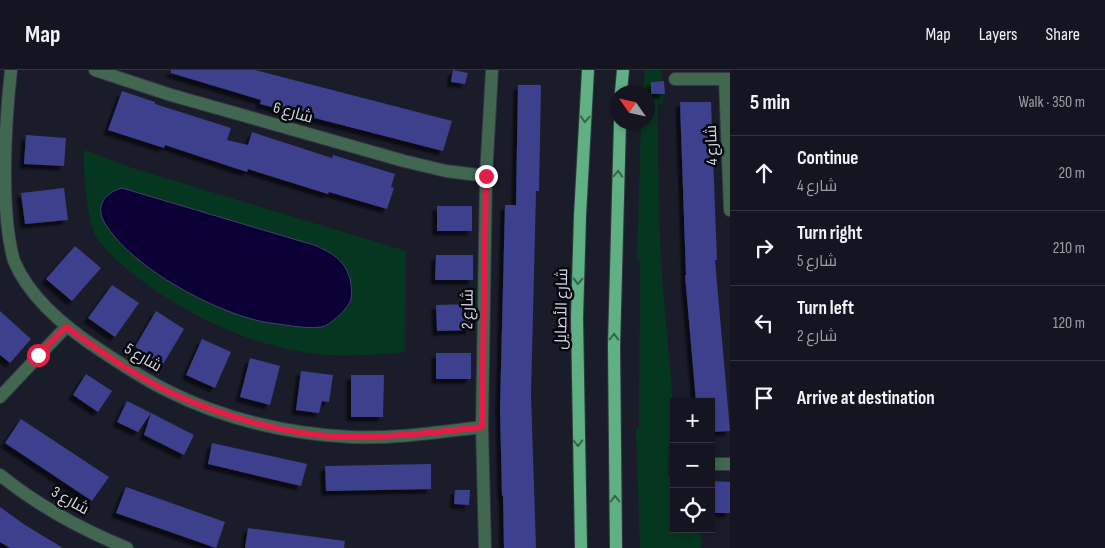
<!DOCTYPE html>
<html lang="en">
<head>
<meta charset="utf-8">
<style>
  :root { --surface:#141520; --page:#21222d; --text:#f1f3f6; --muted:#9d9fa5; --line:#33343e }
  body { margin:0; font-family:"Sofia Sans Condensed",Cairo,sans-serif; background:var(--page); color:var(--text) }
  .controls { position:absolute; right:15px; bottom:15px; display:grid; overflow:hidden; border-radius:0px; box-shadow:0 2px 8px #0003 }
  .controls button { width:45px; height:45px; display:grid; place-items:center; padding:0; border:0; border-bottom:1px solid var(--line); background:var(--surface); color:var(--text); font:25px sans-serif }
  .compass { position:absolute; left:610px; top:15px; width:45px; height:45px; border-radius:50%; background:var(--surface); box-shadow:0 2px 8px #0003; rotate:304deg }
  .stop { position:absolute; width:15px; height:15px; margin:-11px; border:4px solid #e11d48; border-radius:50%; background:#fff }
  .stop.end { background:#e11d48; border-color:#fff; box-shadow:0 1px 5px #0008 }
  .list { margin:0; padding:0; list-style:none }
  h2 { display:flex; justify-content:space-between; align-items:center; height:65px; margin:0; padding:0 20px; font-size:21px }
  h2 small { font-size:16px; font-weight:400; color:var(--muted) }
  .list li { display:grid; grid-template-columns:32px 1fr auto; gap:15px; align-items:center; box-sizing:border-box; height:75px; padding:0 20px; border-top:1px solid var(--line) }
  .list b { display:block; font-size:19px; white-space:nowrap }
  .list p { margin:0; font-size:16px; white-space:nowrap; color:var(--muted) }
  .list em { font-size:16px; font-style:normal; color:var(--muted) }
  .icon { flex:none; width:28px; height:28px; fill:none; stroke:currentColor; stroke-width:2; stroke-linecap:round; stroke-linejoin:round }
  .map { position:relative; flex:none; width:730px; height:478px; overflow:hidden }
  header { display:flex; align-items:center; gap:30px; box-sizing:border-box; height:70px; padding:0 25px; background:var(--surface); border-bottom:1px solid var(--line) }
  header strong { font-size:24px }
  nav { display:flex; gap:28px; margin-inline-start:auto; font-size:18px }
  main { display:flex }
  aside { flex:1; background:var(--surface) }
  .map>svg:first-child { display:block }
  .green { fill:#053720; fill-rule:evenodd }
  .water { fill:#0a0036; stroke:#47416a }
  .building { fill:#3e3f8c; filter:url(#shadow) }
  .lines { fill:none; stroke-linecap:round; stroke-linejoin:round }
  .minor-casing { stroke:#343644; stroke-width:14 }
  .major-casing { stroke:#343644; stroke-width:14 }
  .minor { stroke:#416750; stroke-width:12 }
  .major { stroke:#5fb183; stroke-width:12 }
  .oneway { stroke:#37644e }
  .route { stroke:#e11d48; stroke-width:6 }
  .labels { text-anchor:middle; dominant-baseline:central; stroke-width:5; stroke-linejoin:round; paint-order:stroke }
  .street-label { font-size:16px; fill:#d6d8e2; stroke:#06070d }
</style>
</head>
<body>
<header>
<strong>Map</strong>
<nav><a>Map</a><a>Layers</a><a>Share</a></nav>
</header>
<main>
<div class="map">
<svg width="730" height="478" viewBox="0 0 730 478">
  <defs>
    <filter id="shadow"><feDropShadow dx="-4.5" dy="4.5" stdDeviation="1" flood-color="#0009"/></filter>
  </defs>
  <rect width="100%" height="100%" fill="#1a1c2a"/>
  <g class="green">
    <path d="M645,0H662L661,11H651V24H663V33L658,34C658,91 658,148 662,205C666,262 674,319 674,376L669,377L668,405L674,406V459H701V478H640L636,358H639L640,190H637L641,53L648,52V22H643Z"/>
    <path d="M84,80L135,99L406,181L405,282C371,285 337,288 303,282C242,272 181,242 133,204C119,192 103,179 94,163C92,158 91,152 90,148C85,125 84,104 84,80ZM122,118L317,176L331,183L231,241L196,226L168,210L127,180L103,132C107,123 113,121 122,118Z"/>
  </g>
  <path class="water" d="M122,118L317,176C326,181 336,185 342,193C350,202 353,218 351,229C349,238 333,252 325,256C315,259 301,257 291,256C282,254 273,254 264,252C214,242 133,198 106,155C94,137 104,123 122,118Z"/>
  <g class="building">
    <polygon points="171,0 255,0 452,51 443,81 260,34 261,30 171,3"/>
    <polygon points="453,0 468,3 465,14 451,12"/>
    <polygon points="664,11 665,24 651,24 651,12"/>
    <polygon points="518,15 541,15 539,121 536,121 531,325 536,478 504,478 503,426 502,426 500,339 505,135 516,135"/>
    <polygon points="122,21 155,32 155,34 231,58 227,70 248,75 252,62 332,88 333,85 395,104 391,117 394,118 387,139 329,122 328,124 248,99 247,102 165,75 164,78 108,60"/>
    <polygon points="680,32 711,32 717,190 715,190 730,361 711,362 711,332 696,332 685,205 686,205"/>
    <polygon points="26,65 66,68 64,96 24,94"/>
    <polygon points="64,118 68,150 25,154 21,123"/>
    <rect x="437" y="136" width="35" height="25"/>
    <polygon points="75,176 101,198 72,231 46,209"/>
    <polygon points="436,185 473,185 473,210 435,210"/>
    <polygon points="112,215 139,233 115,267 88,248"/>
    <polygon points="470,234 471,260 437,261 436,235"/>
    <polygon points="0,241 31,269 10,293 0,285"/>
    <polygon points="156,241 184,259 162,296 149,288 150,286 135,277"/>
    <polygon points="202,269 231,282 215,318 186,305"/>
    <rect x="436" y="283" width="35" height="26"/>
    <polygon points="250,288 280,296 270,335 240,327"/>
    <polygon points="301,301 333,305 329,332 322,331 319,343 296,340"/>
    <polygon points="86,304 112,321 98,342 73,325"/>
    <polygon points="351,305 384,305 383,347 351,347"/>
    <polygon points="127,331 151,343 138,362 117,352"/>
    <polygon points="151,343 194,365 184,385 144,365"/>
    <polygon points="21,349 109,407 92,431 5,373"/>
    <polygon points="212,373 307,394 301,416 208,394"/>
    <polygon points="431,394 431,419 326,421 325,396"/>
    <polygon points="712,411 730,412 730,443 711,443"/>
    <polygon points="126,417 225,452 216,478 116,443"/>
    <polygon points="455,420 470,420 469,435 454,434"/>
    <polygon points="0,437 25,455 63,478 10,478 0,472"/>
    <polygon points="248,458 345,471 344,478 245,478"/>
  </g>
  <g class="lines">
    <defs>
      <g id="minor">
        <path d="M11,0C5,54 0,142 14,191C30,229 70,261 103,282C124,296 145,310 168,321C223,349 289,364 350,367C394,369 438,362 482,357"/>
        <polyline points="95,0 171,25 404,91 446,101 486,106"/>
        <polyline points="675,9 730,9"/>
        <polyline points="725,9 730,140"/>
        <polyline points="0,327 66,257"/>
        <polyline points="711,394 730,394"/>
        <path d="M0,405C37,435 83,460 127,478"/>
        <polyline points="485,478 482,357 486,106 492,0"/>
      </g>
      <g id="major">
        <polyline points="621,22 623,0"/>
        <polyline points="581,478 577,248 580,146 588,0"/>
        <polyline points="616,478 614,276 620,52"/>
      </g>
    </defs>
    <use href="#minor" class="minor-casing"/>
    <use href="#major" class="major-casing"/>
    <use href="#minor" class="minor"/>
    <use href="#major" class="major"/>
  </g>
  <defs><path id="oneway-chevron" d="M-2-3.5L2.5 0L-2 3.5" fill="none" stroke-width="1.6" stroke-linecap="round" stroke-linejoin="round" transform="scale(1.25)"/></defs>
  <g class="oneway">
    <use href="#oneway-chevron" transform="translate(585 49) rotate(93)"/>
    <use href="#oneway-chevron" transform="translate(618 104) rotate(-88)"/>
    <use href="#oneway-chevron" transform="translate(578 211) rotate(91)"/>
    <use href="#oneway-chevron" transform="translate(614 267) rotate(-89)"/>
    <use href="#oneway-chevron" transform="translate(578 373) rotate(89)"/>
    <use href="#oneway-chevron" transform="translate(615 429) rotate(-91)"/>
  </g>
  <g class="lines">
    <path class="route" d="M38,285L66,257C99,280 133,305 169,322C223,347 293,367 353,367C396,367 439,362 482,357L486,106"/>
  </g>
  <g class="labels">
    <g class="street-label">
      <text transform="translate(293 43) rotate(16)">شارع 6</text>
      <text transform="translate(712 75) rotate(-92)">شارع 4</text>
      <text transform="translate(468 239) rotate(-89)">شارع 2</text>
      <text transform="translate(562 239) rotate(-89)">شارع الأصايل</text>
      <text transform="translate(143 288) rotate(31)">شارع 5</text>
      <text transform="translate(70 431) rotate(30)">شارع 3</text>
    </g>
  </g>
</svg>
<div class="controls">
<button>+</button>
<button>−</button>
<button><svg class="icon" aria-label="locate" viewBox="0 0 24 24"><circle cx="12" cy="12" r="6"/><path d="M12 2v4M12 18v4M2 12h4M18 12h4"/></svg></button>
</div>
<svg class="compass" viewBox="-18 -18 36 36"><path d="M0-13l5 13h-10z" fill="#e53935"/><path d="M0 13l5-13h-10z" fill="#9d9fa5"/></svg>
<div class="stop" style="left:38px;top:285px"></div>
<div class="stop end" style="left:486px;top:106px"></div>
</div>
<aside>
<h2>5 min<small>Walk · 350 m</small></h2>
<ul class="list">
<li><svg class="icon" aria-label="ahead" viewBox="0 0 24 24"><path d="M12 20V5M6 11l6-6 6 6"/></svg><div><b>Continue</b><p>شارع 4</p></div><em>20 m</em></li>
<li><svg class="icon" aria-label="right" viewBox="0 0 24 24"><path d="M7 20v-9h11M14 6l5 5-5 5"/></svg><div><b>Turn right</b><p>شارع 5</p></div><em>210 m</em></li>
<li><svg class="icon" aria-label="left" viewBox="0 0 24 24"><path d="M17 20v-9H6M10 6l-5 5 5 5"/></svg><div><b>Turn left</b><p>شارع 2</p></div><em>120 m</em></li>
<li><svg class="icon" aria-label="arrive" viewBox="0 0 24 24"><path d="M6 21V4h12l-3 4 3 4H6"/></svg><div><b>Arrive at destination</b></div></li>
</ul>
</aside>
</main>
</body>
</html>
